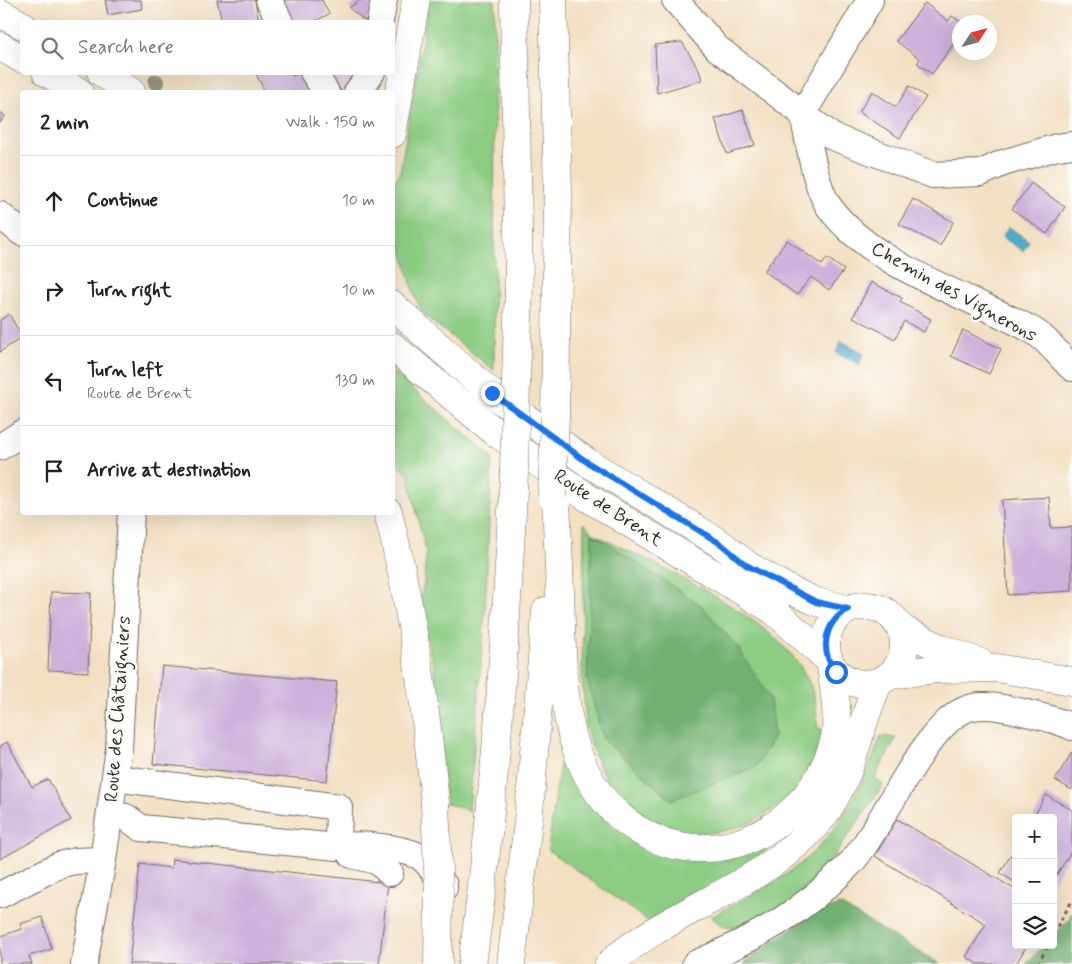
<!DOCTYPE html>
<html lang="en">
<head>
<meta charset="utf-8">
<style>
  :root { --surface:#fff; --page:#f6f6f6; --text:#222; --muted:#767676; --line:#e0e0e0 }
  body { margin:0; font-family:Mynerve,sans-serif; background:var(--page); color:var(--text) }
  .controls { position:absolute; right:15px; bottom:15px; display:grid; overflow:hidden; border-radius:5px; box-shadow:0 5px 20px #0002 }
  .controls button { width:45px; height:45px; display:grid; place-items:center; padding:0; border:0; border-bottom:1px solid var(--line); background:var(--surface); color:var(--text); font:25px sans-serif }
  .compass { position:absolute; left:952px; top:15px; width:45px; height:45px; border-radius:50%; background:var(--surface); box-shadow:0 5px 20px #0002; rotate:54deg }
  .stop { position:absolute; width:15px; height:15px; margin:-11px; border:4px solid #1a73e8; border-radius:50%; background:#fff }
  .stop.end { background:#1a73e8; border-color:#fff; box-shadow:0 1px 5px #0008 }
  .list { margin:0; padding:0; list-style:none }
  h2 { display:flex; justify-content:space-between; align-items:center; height:65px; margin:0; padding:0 20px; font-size:21px }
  h2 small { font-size:16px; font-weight:400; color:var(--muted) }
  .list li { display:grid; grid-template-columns:32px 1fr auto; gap:15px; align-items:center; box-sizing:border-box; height:90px; padding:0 20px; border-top:1px solid var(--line) }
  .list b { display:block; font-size:19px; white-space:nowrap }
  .list p { margin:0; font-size:16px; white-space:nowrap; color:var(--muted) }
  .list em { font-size:16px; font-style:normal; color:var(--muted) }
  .icon { flex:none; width:28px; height:28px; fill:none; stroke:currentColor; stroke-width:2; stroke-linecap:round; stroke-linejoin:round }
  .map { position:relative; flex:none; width:1072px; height:964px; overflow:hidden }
  .search { position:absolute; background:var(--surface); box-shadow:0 5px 20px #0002; left:20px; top:20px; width:375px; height:55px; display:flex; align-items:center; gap:12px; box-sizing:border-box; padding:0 18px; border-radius:5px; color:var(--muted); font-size:19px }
  .panel { position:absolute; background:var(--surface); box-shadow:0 5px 20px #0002; left:20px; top:90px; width:375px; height:425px; border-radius:5px }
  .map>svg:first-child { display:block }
  .green { fill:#8ccc83; stroke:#5c7c57 }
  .forest { fill:#71b071; stroke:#4e6e4e }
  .water { fill:#4eaccc; stroke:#3c6c7c }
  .building { fill:#ccb1db }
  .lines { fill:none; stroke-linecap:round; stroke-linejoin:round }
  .minor-casing { stroke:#716a60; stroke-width:28 }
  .major-casing { stroke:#716a60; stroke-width:29 }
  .highway-casing { stroke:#716a60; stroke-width:29 }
  .path { stroke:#716a60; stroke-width:3; stroke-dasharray:4 4; stroke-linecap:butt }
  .minor { stroke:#fff; stroke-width:26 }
  .major { stroke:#fff; stroke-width:28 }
  .highway { stroke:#fff; stroke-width:28 }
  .highway-bridge-casing { stroke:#716a60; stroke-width:29; stroke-linecap:butt }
  .highway-bridge { stroke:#fff; stroke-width:28 }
  .tree { fill:#95977e }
  .route { stroke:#1a73e8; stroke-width:6 }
  .labels { text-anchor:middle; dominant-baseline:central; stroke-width:5; stroke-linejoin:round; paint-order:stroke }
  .street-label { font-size:19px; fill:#2b2b2b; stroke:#fdfcf7 }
</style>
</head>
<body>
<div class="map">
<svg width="1072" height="964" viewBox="0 0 1072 964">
  <rect width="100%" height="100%" fill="#fdfcf7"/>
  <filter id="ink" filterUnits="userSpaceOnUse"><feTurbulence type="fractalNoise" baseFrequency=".02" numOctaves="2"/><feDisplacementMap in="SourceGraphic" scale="10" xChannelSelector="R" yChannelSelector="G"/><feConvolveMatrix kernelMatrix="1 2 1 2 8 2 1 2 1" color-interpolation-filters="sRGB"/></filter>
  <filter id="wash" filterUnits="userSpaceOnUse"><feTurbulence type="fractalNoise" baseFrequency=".0096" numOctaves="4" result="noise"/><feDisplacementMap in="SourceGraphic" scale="20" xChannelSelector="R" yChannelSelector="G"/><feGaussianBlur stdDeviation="1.12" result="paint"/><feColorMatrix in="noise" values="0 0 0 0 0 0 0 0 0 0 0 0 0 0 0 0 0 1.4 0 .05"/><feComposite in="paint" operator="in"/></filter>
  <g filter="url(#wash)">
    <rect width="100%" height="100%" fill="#f3e0c3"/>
    <g class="green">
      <polygon points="429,0 495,0 494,370 424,315 415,297 393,218 392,187 400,172"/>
      <polygon points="393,372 492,457 485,611 469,811 446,803 434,669 419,605 424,582 426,552 408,475 393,457"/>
      <path d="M584,523L592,533C653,564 775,615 806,676C815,693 817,709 817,728L823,729C818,747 815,768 803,782C753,843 662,855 612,788C598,768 591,747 585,725L586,721L582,680Z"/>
      <path d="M881,736L896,738L875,778L883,785L821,875L830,882L741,932L722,925L711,917C743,899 778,883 806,859C843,826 864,782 881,736Z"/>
      <path d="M563,740L576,777L594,809L611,825L641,846L781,835C751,871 690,897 648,921L548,850Z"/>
    </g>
    <g class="forest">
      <polygon points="592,533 701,605 739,649 770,699 774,737 756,767 671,800 603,739 587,679"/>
      <polygon points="840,905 940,964 743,964 811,914"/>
      <polygon points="1072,912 1072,962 1070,964 1026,964 1044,945 1053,945 1053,936 1068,921"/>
    </g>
    <g class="water">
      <polygon points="1009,227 1029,241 1023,251 1002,237"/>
      <polygon points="841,341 864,353 859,364 836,353"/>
    </g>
    <g id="blocks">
      <g class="building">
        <polygon points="105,0 141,0 142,9 108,15"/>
        <polygon points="217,0 255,0 259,22 222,22"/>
        <polygon points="281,0 322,0 329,14 313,22 293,22"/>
        <polygon points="360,0 368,0 375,7 365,21 349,8"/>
        <polygon points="925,3 948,21 952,16 961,22 960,22 960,35 932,74 917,63 920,59 896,41"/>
        <polygon points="682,42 699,70 702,80 657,93 655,45"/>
        <polygon points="255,72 291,72 293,76 300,72 313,92 265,92"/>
        <polygon points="326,72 367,72 344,92 342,92"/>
        <polygon points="909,86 926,97 900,138 859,112 872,91 896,107"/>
        <polygon points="743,110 755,145 727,154 715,119"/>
        <polygon points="0,112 5,116 0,123"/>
        <polygon points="1031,183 1065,207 1047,234 1012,209"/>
        <polygon points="913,199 953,222 940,246 899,224"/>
        <polygon points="787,240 822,265 827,258 844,270 829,290 811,277 797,295 764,271"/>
        <polygon points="871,282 902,298 900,302 931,319 924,332 904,321 895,339 853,317"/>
        <polygon points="9,314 22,337 0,352 0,320"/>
        <polygon points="963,330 1001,349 989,374 951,356"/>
        <polygon points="1049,497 1051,528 1072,527 1072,591 1008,595 1002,500"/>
        <polygon points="51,592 91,593 88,672 48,670"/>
        <polygon points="162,666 337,682 327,781 153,764"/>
        <polygon points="7,742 32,787 48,779 71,820 0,859 0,746"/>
        <polygon points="1072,752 1072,790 1055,780"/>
        <polygon points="1046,795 1072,810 1072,850 1053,881 1053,818 1033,818"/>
        <polygon points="897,819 1016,890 1016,945 1027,945 1016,964 978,964 966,957 986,924 875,856"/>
        <polygon points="1016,846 1016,883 1000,873"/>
        <polygon points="172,859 388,883 379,964 129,964 140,864 171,868"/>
        <polygon points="42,917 52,949 29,956 32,964 0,964 0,936 22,929 20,924"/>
      </g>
    </g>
  </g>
  <g filter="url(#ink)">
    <use href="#blocks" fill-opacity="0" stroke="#716a60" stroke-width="1"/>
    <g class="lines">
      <defs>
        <g id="minor">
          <polyline points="269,0 280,22"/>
          <polyline points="675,0 717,48 833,137 933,175 981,173 1003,163 1057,147 1072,145"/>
          <path d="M870,0L803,113C808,138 815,188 830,208C872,266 968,295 1030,329C1046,337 1059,356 1072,368"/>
          <polyline points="380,22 384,0"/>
          <polyline points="313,72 326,92"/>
          <polyline points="357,92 372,72"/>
          <polyline points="0,215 22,233"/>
          <polyline points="0,447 22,433"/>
          <polyline points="115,778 339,807 338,847"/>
          <path d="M110,814L126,817L141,828L338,847C358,843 400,847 419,856C428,861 437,877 444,885V888"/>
          <polyline points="352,855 377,861 390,873"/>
          <polyline points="0,895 59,865 75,861 103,860"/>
          <polyline points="84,964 103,860 119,748 131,512"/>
          <path d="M695,964C757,937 801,914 849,865C883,830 926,716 973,707C988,704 1003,708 1018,711C1035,715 1056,719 1072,727"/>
        </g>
        <g id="major">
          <polyline points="0,13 22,25"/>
          <polyline points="0,46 22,59"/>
          <polyline points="46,72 79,92"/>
          <polyline points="101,72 131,92"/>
          <polyline points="392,305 491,393 587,462 721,544 747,565 792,591 817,602 847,609"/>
          <polyline points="392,346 495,432 585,496 773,610 829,660"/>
          <circle cx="865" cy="645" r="39"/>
          <polyline points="900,628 940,648 981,663"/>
          <polyline points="890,675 936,669 997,668 1072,681"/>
        </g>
        <g id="highway">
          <polyline points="514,0 519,285 516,380"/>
          <polyline points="553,0 558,193 555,416"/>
          <polyline points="392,134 416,0"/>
          <path d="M556,501C558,542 560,584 561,625C563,672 563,723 583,766C624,855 728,877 797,806C815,787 829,763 835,737C839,714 834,689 831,666"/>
          <path d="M388,512C412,608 426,705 435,804"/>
          <path d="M472,964C495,801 506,636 514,472"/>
          <polyline points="511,964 529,813 546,611"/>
          <path d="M609,964C674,906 770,886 824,815C856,771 857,728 879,682"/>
        </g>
      </defs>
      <use href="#minor" class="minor-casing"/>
      <use href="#major" class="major-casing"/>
      <use href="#highway" class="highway-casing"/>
      <g class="path">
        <polyline points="1053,934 1072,901"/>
        <polyline points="1038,964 1048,945"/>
      </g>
      <use href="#minor" class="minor"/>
      <use href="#major" class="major"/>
      <use href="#highway" class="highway"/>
      <defs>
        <g id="highway-bridge">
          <polyline points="514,472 516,380"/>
          <polyline points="552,497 555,416"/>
          <polyline points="435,804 439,892 438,964"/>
        </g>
      </defs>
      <use href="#highway-bridge" class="highway-bridge-casing"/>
      <use href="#highway-bridge" class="highway-bridge"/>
    </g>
    <circle class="tree" cx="156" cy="82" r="8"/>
  </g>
  <g class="lines" filter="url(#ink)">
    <path class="route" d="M492,393L587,462L721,544L746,565L816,602L848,609C824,623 819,651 836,672"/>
  </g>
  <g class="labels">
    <g class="street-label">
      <text transform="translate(954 292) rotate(29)">Chemin des Vignerons</text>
      <text transform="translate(608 508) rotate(33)">Route de Brent</text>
      <text transform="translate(118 709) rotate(-86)">Route des Châtaigniers</text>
    </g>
  </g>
</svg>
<div class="controls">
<button>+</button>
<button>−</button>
<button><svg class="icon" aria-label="layers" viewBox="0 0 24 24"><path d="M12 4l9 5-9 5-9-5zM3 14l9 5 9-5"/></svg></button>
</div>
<svg class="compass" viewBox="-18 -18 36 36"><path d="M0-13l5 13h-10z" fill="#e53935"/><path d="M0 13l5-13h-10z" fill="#767676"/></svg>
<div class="stop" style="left:836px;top:672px"></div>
<div class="stop end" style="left:492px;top:393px"></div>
<div class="search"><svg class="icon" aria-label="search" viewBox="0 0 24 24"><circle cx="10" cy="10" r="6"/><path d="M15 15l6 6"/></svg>Search here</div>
<section class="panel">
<h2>2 min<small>Walk · 150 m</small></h2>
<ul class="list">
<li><svg class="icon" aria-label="ahead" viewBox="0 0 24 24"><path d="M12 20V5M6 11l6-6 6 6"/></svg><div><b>Continue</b></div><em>10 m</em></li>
<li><svg class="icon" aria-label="right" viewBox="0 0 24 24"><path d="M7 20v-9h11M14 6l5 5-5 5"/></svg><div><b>Turn right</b></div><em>10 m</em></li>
<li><svg class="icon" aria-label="left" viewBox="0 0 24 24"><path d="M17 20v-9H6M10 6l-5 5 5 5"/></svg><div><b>Turn left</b><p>Route de Brent</p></div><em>130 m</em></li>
<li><svg class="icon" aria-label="arrive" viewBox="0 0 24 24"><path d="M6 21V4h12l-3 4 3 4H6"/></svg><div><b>Arrive at destination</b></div></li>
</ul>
</section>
</div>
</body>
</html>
